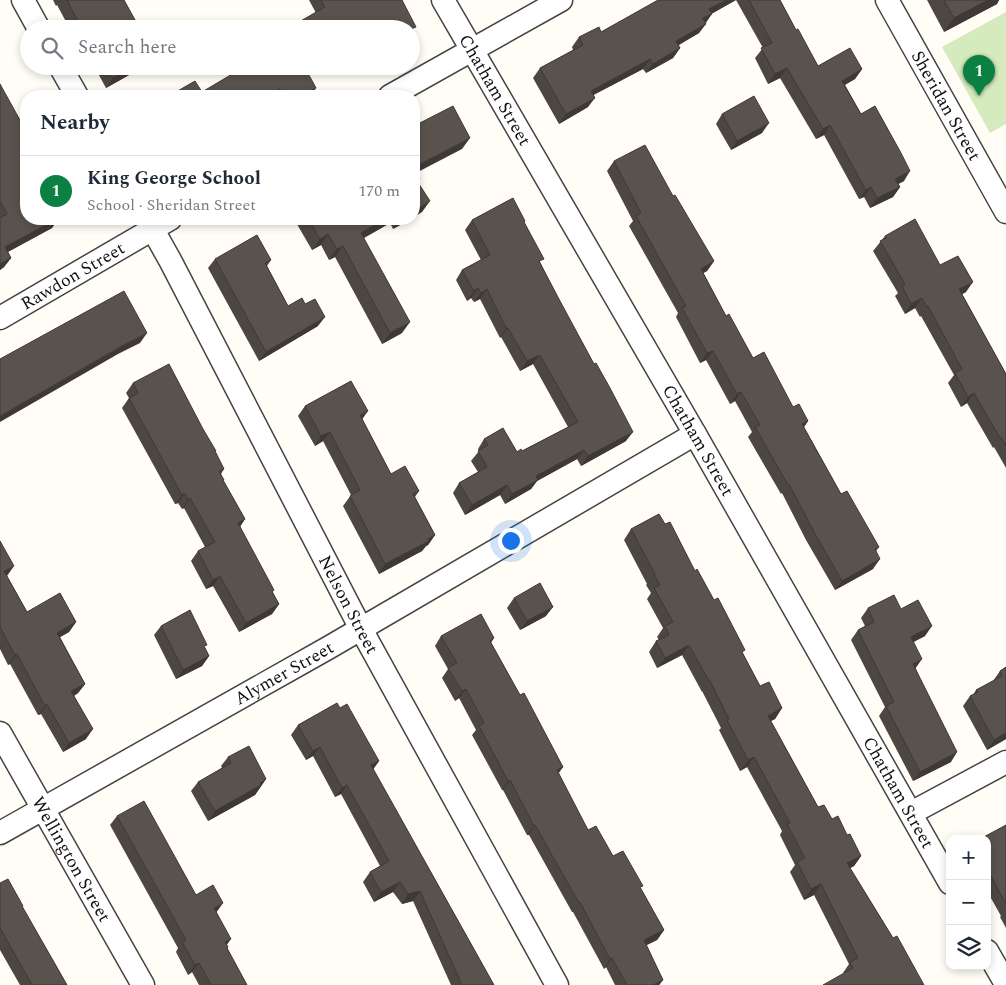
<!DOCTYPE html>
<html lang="en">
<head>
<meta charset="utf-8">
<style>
  :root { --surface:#fff; --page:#f2f2f3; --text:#1f2937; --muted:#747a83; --line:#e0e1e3; --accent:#0b8043 }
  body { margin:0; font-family:Spectral,serif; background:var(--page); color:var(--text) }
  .controls { position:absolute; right:15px; bottom:15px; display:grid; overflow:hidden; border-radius:10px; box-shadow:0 2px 8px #0003 }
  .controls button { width:45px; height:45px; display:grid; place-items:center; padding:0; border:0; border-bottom:1px solid var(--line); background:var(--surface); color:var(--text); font:25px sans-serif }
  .you { position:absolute; left:510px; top:540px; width:18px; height:18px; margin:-12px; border:4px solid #fff; border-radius:50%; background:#1a73e8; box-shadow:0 0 0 8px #1a73e833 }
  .badge { display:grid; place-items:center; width:32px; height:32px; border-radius:50%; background:var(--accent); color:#fff; font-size:16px; font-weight:700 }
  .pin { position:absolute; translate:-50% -41px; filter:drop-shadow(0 1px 2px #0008) }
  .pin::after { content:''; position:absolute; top:26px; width:18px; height:15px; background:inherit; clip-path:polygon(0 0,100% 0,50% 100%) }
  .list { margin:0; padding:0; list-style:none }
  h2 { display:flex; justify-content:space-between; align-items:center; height:65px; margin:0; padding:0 20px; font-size:21px }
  h2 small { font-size:16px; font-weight:400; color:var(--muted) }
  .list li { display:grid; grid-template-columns:32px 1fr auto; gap:15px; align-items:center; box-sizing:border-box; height:70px; padding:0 20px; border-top:1px solid var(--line) }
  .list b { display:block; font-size:19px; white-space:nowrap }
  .list p { margin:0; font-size:16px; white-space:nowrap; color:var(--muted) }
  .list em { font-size:16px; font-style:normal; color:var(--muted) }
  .icon { flex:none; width:28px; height:28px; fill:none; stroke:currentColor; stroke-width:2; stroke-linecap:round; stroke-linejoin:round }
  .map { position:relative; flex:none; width:1006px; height:985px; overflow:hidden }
  .search { position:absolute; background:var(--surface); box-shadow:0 2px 8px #0003; left:20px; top:20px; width:400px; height:55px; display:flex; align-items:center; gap:12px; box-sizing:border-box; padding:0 18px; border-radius:28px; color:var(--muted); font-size:19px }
  .panel { position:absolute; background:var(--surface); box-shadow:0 2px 8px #0003; left:20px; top:90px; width:400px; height:135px; border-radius:20px }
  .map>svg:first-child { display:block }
  .green { fill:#d5ebbd }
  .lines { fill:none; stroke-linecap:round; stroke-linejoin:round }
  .street-casing { stroke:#444; stroke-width:25 }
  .street { stroke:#fff; stroke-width:22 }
  .wall { fill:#4d4742 }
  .shaded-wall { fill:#3f3936 }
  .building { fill:#5a524d; stroke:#3f3936 }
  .labels { text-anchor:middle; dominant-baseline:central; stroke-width:5; stroke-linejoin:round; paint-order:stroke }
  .street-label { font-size:18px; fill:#111; stroke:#fff }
</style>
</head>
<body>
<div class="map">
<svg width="1006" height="985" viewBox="0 0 1006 985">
  <rect width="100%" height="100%" fill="#fffdf5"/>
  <polygon class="green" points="1006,12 1006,124 990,133 942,47"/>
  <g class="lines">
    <defs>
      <g id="street">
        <polyline points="23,0 39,29"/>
        <path id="s1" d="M443,0L695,434L950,883"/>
        <path id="s2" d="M887,0L1006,212"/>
        <polyline points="60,66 77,96"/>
        <polyline points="390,96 561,0"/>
        <path id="s3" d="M147,219L171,262L361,629L557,985"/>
        <path id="s4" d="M0,318L170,219"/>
        <path id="s5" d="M0,733L143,985"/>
        <polyline points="911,813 1006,762"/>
        <path id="s6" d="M0,833L328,648L695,434"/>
        <polyline points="987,951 1006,984"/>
      </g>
    </defs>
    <use href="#street" class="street-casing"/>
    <use href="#street" class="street"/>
  </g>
  <g class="wall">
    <polygon points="53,0 124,0 140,29 143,29 70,29 57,5 56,6"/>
    <polygon points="309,0 402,0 411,29 290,29 292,26 316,13"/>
    <polygon points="736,0 780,0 796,30 818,66 862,69 855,79 845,85 861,114 904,181 898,184 900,187 893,197 870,208 864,197 859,199 824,135 816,139 780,78 768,84 755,58 763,48"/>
    <polygon points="736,0 711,14 699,33 678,45 680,48 673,58 646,73 643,69 593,95 588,107 559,124 533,78 540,68 573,50 572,47 579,37"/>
    <polygon points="927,0 999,0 997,4 944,32"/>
    <polygon points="94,66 145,66 106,88"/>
    <polygon points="233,71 311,96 169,96 202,92 230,76"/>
    <polygon points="0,84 26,219 58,219 52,228 8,252 11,258 4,267 0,270"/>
    <polygon points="722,114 762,133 731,150 716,124"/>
    <polygon points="614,161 673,196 714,261 707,271 703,273 726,316 753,358 793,407 808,421 804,427 841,494 879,547 876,551 873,569 835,590 806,540 782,493 781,494 748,437 752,432 735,401 730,404 706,360 700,363 676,317 678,313 629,226 633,221 607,171"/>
    <polygon points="294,219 411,219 393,229 390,223 364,238 402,333 382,344 335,257 329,260 321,245 312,250"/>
    <polygon points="472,220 525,221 524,222 541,264 626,441 581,466 577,459 537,481 531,489 505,504 500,495 465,515 453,493 459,483 478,472 471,461 479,451 478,449 484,439 517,452 522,451 568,427 533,364 520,371 501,337 500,338 480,299 474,302 471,298 467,301 456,280 462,270 481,260 465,230"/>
    <polygon points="885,236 940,265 966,292 962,294 1006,374 1006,468 994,447 993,448 967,403 961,407 948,383 954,375 921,316 920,317 915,308 905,314 895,296 898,293 873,251"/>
    <polygon points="215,259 271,260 267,266 288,306 305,304 318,326 259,361 208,268"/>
    <polygon points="133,383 215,452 224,469 221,474 223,481 245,519 240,527 279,604 272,614 239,632 213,586 206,589 191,561 198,551 205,547 184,508 182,509 178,503 175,504 122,408 129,398 126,393"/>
    <polygon points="305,406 362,419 391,474 419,491 415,497 435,535 428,545 426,546 422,551 379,574 343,506 351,495 323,441 315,446 298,416"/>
    <polygon points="665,524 695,571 743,654 760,686 782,708 775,719 771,721 818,807 832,819 847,835 861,856 854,866 850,868 893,938 924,985 843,973 849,964 814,895 804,900 790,872 795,865 780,835 782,831 747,767 740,771 719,730 721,728 702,691 702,692 682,655 657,668 649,652 656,641 659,640 657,637 663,628 647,599 651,593 646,585 647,584 624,540 631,529"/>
    <polygon points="0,541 7,576 27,612 76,622 69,632 60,637 85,684 78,693 74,696 86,739 63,752 41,714 38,715 10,664 8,665 0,649"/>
    <polygon points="514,598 546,616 520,630 507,608"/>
    <polygon points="868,608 901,609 925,636 913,642 916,669 951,762 913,781 879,716 885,707 851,640 858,630 865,626 861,618"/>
    <polygon points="161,626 205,648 209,656 202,666 176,679 154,635"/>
    <polygon points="441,636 494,638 491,643 520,695 563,767 558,773 588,830 613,856 641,889 664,930 657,940 646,945 663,980 659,985 615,985 606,967 604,969 573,912 572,912 529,835 527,835 503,790 502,790 472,735 476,730 459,698 455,701 442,678 448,669 435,646"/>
    <polygon points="1006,667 1006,739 987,750 963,706 970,696 973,695 976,690 993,681 1000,671"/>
    <polygon points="340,708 379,761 373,769 494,985 451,985 413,901 402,904 393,892 374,902 363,882 370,872 380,866 341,794 335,797 313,756 306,760 291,735 298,725"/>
    <polygon points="228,757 266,779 255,795 208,821 191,791 198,782 222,768 221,766"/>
    <polygon points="117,816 196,895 216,913 227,948 247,985 199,985 192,972 188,975 176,952 178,948 110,825"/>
    <polygon points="1006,825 1006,928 1000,917 1001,916 987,891 987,839"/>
    <polygon points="0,883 22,907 67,985 20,985 0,950"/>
  </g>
  <g class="shaded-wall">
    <polygon points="726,0 736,0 706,17 712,14 705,24 696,28 709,9"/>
    <polygon points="988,0 999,0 997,4 944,32 954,18"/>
    <polygon points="706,24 699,33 669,51 676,41"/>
    <polygon points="680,48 673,58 646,73 653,64"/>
    <polygon points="650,59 643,69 584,100 591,91"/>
    <polygon points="134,66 145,66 106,88 113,78"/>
    <polygon points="787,68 780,78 768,84 775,74"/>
    <polygon points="862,69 855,79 835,90 842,81"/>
    <polygon points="316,88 311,96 302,96"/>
    <polygon points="280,89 275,96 267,96"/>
    <polygon points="595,98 588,107 559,124 566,114"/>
    <polygon points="769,123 762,133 731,150 737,141"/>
    <polygon points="830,125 824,135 816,139 823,129"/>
    <polygon points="470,138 462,149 414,174 414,167"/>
    <polygon points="910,171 904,181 889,189 895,179"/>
    <polygon points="871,187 864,197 859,199 866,190"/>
    <polygon points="900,187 893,197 870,208 877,198"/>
    <polygon points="430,201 422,212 414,217 414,211"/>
    <polygon points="57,219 58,219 52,228 0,256 5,247"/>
    <polygon points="385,219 393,219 390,223 353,244 361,233"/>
    <polygon points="400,219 411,219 393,229"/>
    <polygon points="328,234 321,245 312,250 320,239"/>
    <polygon points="343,246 335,257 329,260 337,249"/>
    <polygon points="11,258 4,267 0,270 0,264"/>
    <polygon points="714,261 707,271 694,278 701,269"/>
    <polygon points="973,282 966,292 953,299 959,289"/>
    <polygon points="478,288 471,298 467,301 474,291"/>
    <polygon points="487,289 480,299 474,302 481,293"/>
    <polygon points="922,298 915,308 905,314 911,304"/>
    <polygon points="325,317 318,326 259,361 266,352"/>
    <polygon points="410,322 402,333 382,344 390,333"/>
    <polygon points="506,328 508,328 501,337 500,338"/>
    <polygon points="147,333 140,343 118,354 0,422 0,416 125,344"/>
    <polygon points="713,351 706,360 700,363 707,353"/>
    <polygon points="540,355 533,364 520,371 527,361"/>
    <polygon points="741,392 735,401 730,404 737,394"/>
    <polygon points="974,393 967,403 961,407 968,397"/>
    <polygon points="368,411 361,421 360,415"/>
    <polygon points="808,421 801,431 802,424"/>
    <polygon points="330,432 323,441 315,446 321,436"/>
    <polygon points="633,432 626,441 581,466 588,456"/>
    <polygon points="584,450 577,459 537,481 531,489 505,504 512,494 536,476"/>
    <polygon points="507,485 500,495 465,515 472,505"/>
    <polygon points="185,493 178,503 175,504 182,495"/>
    <polygon points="190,498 184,508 182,509 188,500"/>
    <polygon points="245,519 238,529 238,523"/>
    <polygon points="435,535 428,545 426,546 422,551 379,574 385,564"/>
    <polygon points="880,559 873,569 835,590 842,581"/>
    <polygon points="14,566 7,576 4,571"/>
    <polygon points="220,576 213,586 206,589 213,580"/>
    <polygon points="279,604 272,614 239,632 246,623"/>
    <polygon points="553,607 546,616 520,630 527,621"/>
    <polygon points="76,622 69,632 50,643 57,633"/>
    <polygon points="932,626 925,636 904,647 911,637"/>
    <polygon points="689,645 682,655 657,668 665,658"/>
    <polygon points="17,654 10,664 8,665 15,655"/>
    <polygon points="209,656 202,666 176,679 183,670"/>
    <polygon points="922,659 915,669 913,664"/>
    <polygon points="85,684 78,693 64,701 71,691"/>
    <polygon points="466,689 459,698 455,701 462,691"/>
    <polygon points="47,704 41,714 38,715 45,706"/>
    <polygon points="782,708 775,719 760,726 768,716"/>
    <polygon points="93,729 86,739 63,752 69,743"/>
    <polygon points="1006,733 1006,739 987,750 994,740"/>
    <polygon points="320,747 313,756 306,760 313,751"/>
    <polygon points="957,752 951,762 913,781 920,772"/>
    <polygon points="754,757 747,767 740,771 748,760"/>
    <polygon points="379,761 372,771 371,765"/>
    <polygon points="563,767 556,777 557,770"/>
    <polygon points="266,779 255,795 208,821 215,811"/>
    <polygon points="510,780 503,790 502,790 508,781"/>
    <polygon points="347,785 341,794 335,797 342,788"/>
    <polygon points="535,825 529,835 527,835 534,826"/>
    <polygon points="861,856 854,866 840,874 847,863"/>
    <polygon points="400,882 393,892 374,902 381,892"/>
    <polygon points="821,884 814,895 804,900 811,889"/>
    <polygon points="420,891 413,901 402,904 408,894"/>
    <polygon points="223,903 216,913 214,908"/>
    <polygon points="664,930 657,940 637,950 644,940"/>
    <polygon points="231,939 224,949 225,942"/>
    <polygon points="612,958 606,967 604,969 610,959"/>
    <polygon points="199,963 192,972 188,975 195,965"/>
    <polygon points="663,980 659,985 653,985"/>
  </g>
  <g class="building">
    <polygon points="67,0 124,0 140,29 142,27 143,29 82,29"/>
    <polygon points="321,0 402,0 416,27 411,29 294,29 292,26 325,7"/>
    <polygon points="658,0 726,0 709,9 712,14 703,18 706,24 676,41 680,48 653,64 650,59 591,91 595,98 566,114 540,68 583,45 579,37 599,27 601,32"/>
    <polygon points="749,0 780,0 796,30 798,29 818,66 850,48 862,69 842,81 861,114 875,106 901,153 910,171 895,179 900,187 877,198 871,187 866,190 830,125 823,129 787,68 775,74 761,48 772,43"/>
    <polygon points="944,0 988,0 954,18"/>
    <polygon points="106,66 134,66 113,78"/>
    <polygon points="242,66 304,66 316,88 302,96 284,96 280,89 267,96 169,96 195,81 202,92 234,73 233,71"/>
    <polygon points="0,84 26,131 26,152 24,153 26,157 26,219 57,219 5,247 11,258 0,264 0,218 7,214 0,201"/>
    <polygon points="754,96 769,123 737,141 722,114"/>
    <polygon points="453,106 470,138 414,167 420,179 417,181 430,201 414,211 414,126"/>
    <polygon points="645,145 673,196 675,195 714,261 701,269 726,316 729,314 753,358 764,352 793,407 799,404 808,421 802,424 841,494 847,491 879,547 875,549 880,559 842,581 813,530 789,484 788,485 755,427 760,425 741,392 737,394 713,351 707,353 682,308 686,306 636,216 641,213 614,161"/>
    <polygon points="513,198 525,221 524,222 544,259 539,261 560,301 594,364 596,363 610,388 633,432 588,456 584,450 536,476 538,480 512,494 507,485 472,505 459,483 487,467 478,451 488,445 484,439 503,428 517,452 521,449 522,451 578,422 540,355 527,361 508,328 506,328 487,289 481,293 478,288 474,291 462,270 490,255 472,220"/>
    <polygon points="308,219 385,219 361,233 410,322 390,333 343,246 337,249 328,234 320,239"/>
    <polygon points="915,219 940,265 958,256 973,282 959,289 1006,374 1006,446 1001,437 1000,438 974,393 968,397 955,373 962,369 928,306 927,307 922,298 911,304 902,286 905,284 880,241 886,238 885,236"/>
    <polygon points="257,235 271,260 265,263 288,306 302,298 305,304 315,299 325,317 266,352 215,259"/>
    <polygon points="124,291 147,333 125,344 0,416 0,359"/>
    <polygon points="169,364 203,429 216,451 215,451 224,469 219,471 224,480 223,480 245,519 238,523 274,590 272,592 279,604 246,623 220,576 213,580 198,551 215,542 190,498 188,500 185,493 182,495 129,398 138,393 133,383"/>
    <polygon points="351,381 368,411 360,415 391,474 405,466 419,491 413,494 435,535 428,539 429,541 385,564 350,496 360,490 330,432 321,436 305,406"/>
    <polygon points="659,514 665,524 670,522 695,571 697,569 714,600 718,598 745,650 742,652 760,686 769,682 782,708 768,716 818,807 824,805 832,819 838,816 847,835 850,834 861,856 847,863 893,938 897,936 924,985 823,985 853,968 850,962 858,958 821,884 811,889 797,862 805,858 787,824 790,823 754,757 748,760 727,720 729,719 710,681 709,681 689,645 665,658 656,641 669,635 665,626 673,622 654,588 660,585 654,574 655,574 631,529"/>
    <polygon points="0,541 14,566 4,571 27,612 60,593 76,622 57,633 85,684 71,691 93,729 69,743 47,704 45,706 17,654 15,655 0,627"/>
    <polygon points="540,583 553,607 527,621 514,598"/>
    <polygon points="894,595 901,609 918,600 932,626 911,637 922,659 913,664 957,752 920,772 886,706 894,702 858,630 874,622 868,608"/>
    <polygon points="190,610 207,645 204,646 209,656 183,670 161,626"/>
    <polygon points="481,614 494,638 490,641 520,695 524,693 563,767 557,770 588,830 596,826 613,856 623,851 643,886 640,887 664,930 644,940 663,980 653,985 627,985 612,958 610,959 580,902 579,903 535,825 534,826 510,780 508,781 479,726 484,723 466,689 462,691 448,668 457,663 441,636"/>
    <polygon points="1006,667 1006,733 994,740 970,696 978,692 976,690 1002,676 1000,671"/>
    <polygon points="337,703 340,708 347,704 379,761 371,765 494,985 462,985 420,891 408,894 400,882 381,892 370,872 389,861 347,785 342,788 320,747 313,751 298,725"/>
    <polygon points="249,746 266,779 260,783 261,785 215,811 198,782 231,763 228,757"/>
    <polygon points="144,801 196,895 213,885 223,903 214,908 231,939 225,942 228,947 227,948 247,985 211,985 199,963 195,965 182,942 186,940 117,816"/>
    <polygon points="1006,825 1006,904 987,869 987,839 980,839"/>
    <polygon points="8,879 23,906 22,906 67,985 32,985 0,928 0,883"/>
  </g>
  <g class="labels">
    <g class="street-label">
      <text stroke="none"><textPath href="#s1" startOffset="104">Chatham Street</textPath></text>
      <text stroke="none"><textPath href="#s2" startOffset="121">Sheridan Street</textPath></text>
      <text stroke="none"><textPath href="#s4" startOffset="84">Rawdon Street</textPath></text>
      <text stroke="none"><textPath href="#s1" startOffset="509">Chatham Street</textPath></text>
      <text stroke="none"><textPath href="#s3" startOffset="435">Nelson Street</textPath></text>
      <text stroke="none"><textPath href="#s6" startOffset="326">Alymer Street</textPath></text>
      <text stroke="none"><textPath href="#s1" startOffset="914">Chatham Street</textPath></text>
      <text stroke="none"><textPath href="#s5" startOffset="145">Wellington Street</textPath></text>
    </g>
  </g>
</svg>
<div class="controls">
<button>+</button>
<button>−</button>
<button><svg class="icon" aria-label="layers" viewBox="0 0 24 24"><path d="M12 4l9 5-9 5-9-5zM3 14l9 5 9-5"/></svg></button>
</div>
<div class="you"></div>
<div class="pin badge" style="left:979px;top:96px">1</div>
<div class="search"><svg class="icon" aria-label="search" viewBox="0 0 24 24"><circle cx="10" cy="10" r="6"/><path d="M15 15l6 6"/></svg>Search here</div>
<section class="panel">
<h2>Nearby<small></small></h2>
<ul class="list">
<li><span class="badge">1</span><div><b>King George School</b><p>School · Sheridan Street</p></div><em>170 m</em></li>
</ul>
</section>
</div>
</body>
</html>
